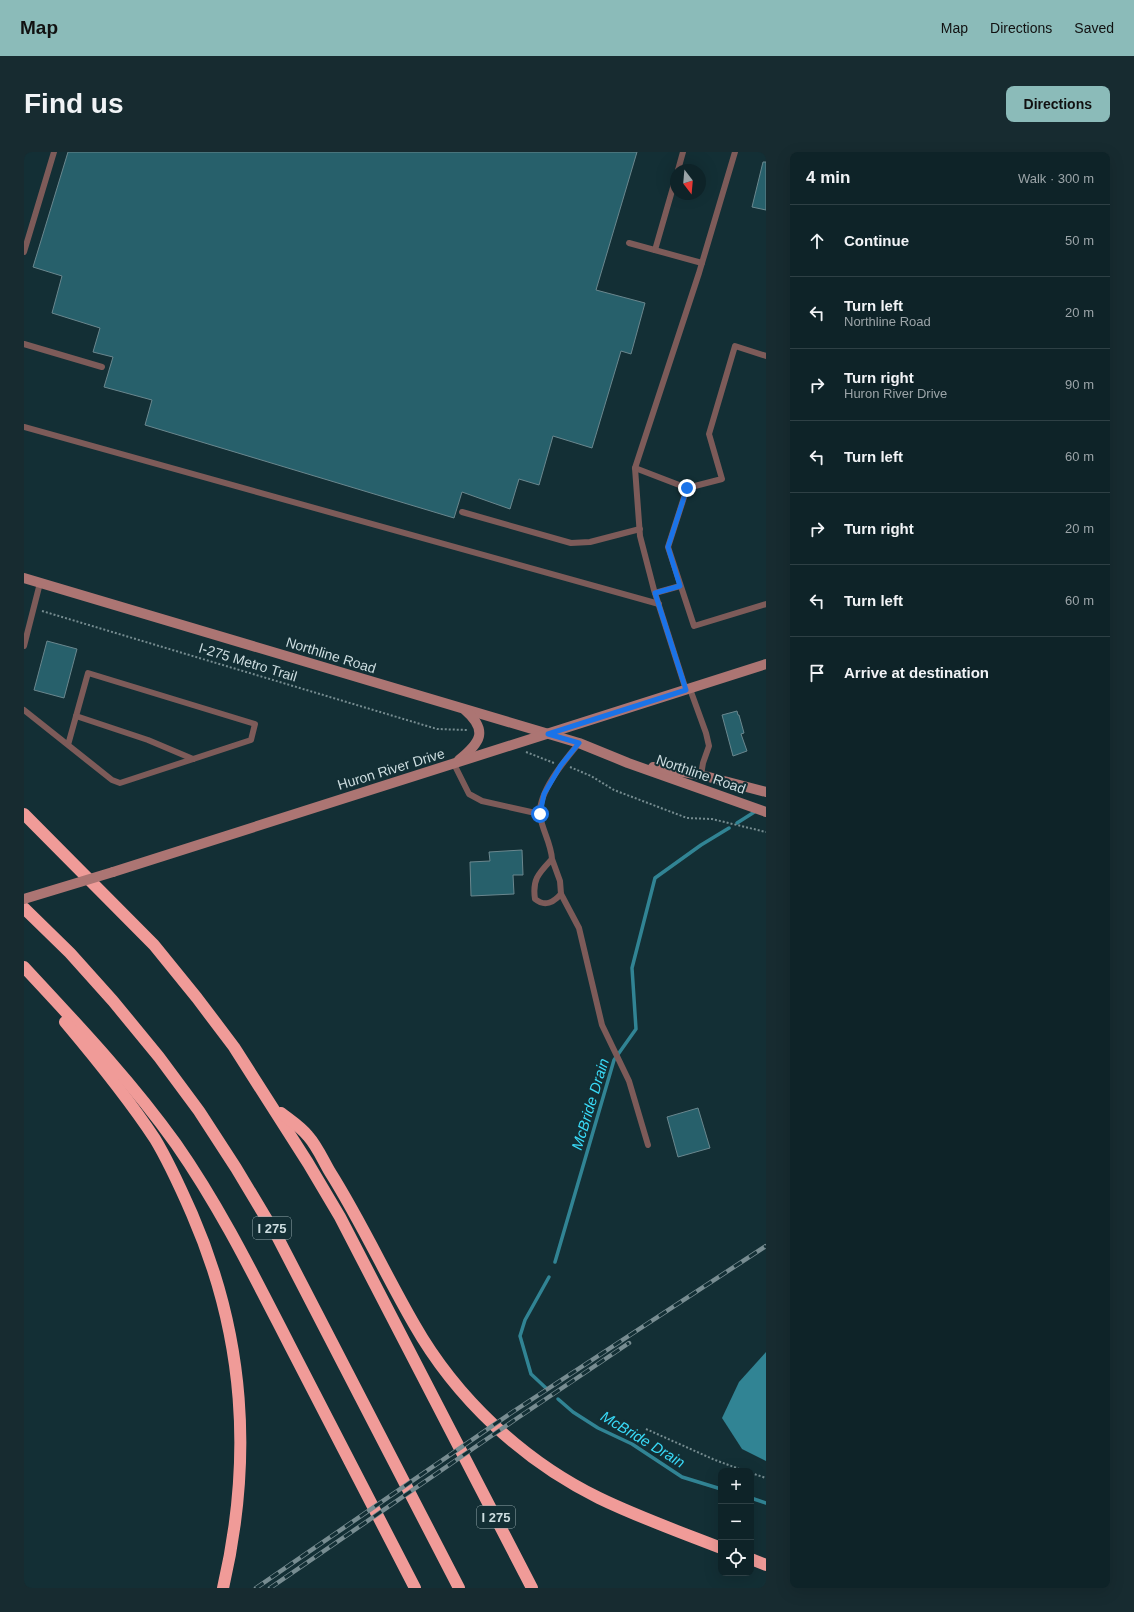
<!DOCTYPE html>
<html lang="en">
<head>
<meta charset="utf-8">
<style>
  :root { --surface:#0e2328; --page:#172b30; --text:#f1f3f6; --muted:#9ba4a8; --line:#2e4045; --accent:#8bbbb9 }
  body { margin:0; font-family:Helvetica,sans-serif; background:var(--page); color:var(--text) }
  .controls { position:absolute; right:12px; bottom:12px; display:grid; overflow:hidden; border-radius:8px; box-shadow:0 4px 16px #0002 }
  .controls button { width:36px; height:36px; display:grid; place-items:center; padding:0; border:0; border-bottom:1px solid var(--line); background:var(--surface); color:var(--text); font:20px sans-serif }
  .compass { position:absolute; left:646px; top:12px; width:36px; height:36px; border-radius:50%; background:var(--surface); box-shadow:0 4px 16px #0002; rotate:164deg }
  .stop { position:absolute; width:12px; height:12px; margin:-9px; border:3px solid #1a73e8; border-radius:50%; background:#fff }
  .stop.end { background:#1a73e8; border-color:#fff; box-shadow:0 1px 4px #0008 }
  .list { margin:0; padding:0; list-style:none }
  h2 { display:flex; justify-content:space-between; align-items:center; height:52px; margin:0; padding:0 16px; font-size:17px }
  h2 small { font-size:13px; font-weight:400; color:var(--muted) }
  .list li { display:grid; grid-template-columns:26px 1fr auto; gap:12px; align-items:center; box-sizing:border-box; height:72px; padding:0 16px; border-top:1px solid var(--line) }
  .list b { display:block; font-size:15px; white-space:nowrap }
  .list p { margin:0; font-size:13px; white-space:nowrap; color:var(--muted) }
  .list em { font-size:13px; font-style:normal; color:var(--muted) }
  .icon { flex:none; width:22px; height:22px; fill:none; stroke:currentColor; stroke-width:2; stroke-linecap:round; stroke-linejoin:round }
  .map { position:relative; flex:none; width:742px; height:1436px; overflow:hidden; border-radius:8px }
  header { display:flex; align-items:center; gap:24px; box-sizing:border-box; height:56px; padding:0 20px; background:var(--accent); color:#111 }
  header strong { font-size:19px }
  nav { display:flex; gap:22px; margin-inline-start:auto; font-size:14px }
  .intro { display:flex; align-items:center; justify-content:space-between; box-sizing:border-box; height:96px; padding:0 24px }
  h1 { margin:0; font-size:28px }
  .button { padding:10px 18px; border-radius:8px; background:var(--accent); color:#111; font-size:14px; font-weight:700 }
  main { display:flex; gap:24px; padding:0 24px }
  aside { flex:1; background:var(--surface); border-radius:8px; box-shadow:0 4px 16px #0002 }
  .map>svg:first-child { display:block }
  .water { fill:#318494 }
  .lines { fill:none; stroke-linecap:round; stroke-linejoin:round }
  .stream { stroke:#318494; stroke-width:3.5 }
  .building { fill:#27606b; stroke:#6a878e }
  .path { stroke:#768c90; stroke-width:2; stroke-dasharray:2 2; stroke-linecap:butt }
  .lane { stroke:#7d5b59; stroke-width:6 }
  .secondary { stroke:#ac7573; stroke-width:10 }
  .highway { stroke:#f09b98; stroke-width:12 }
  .rail-casing { stroke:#778c91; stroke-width:4.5 }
  .rail { stroke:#132f35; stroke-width:3; stroke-dasharray:9; stroke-linecap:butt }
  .secondary-bridge { stroke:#ac7573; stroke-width:10 }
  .route { stroke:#1a73e8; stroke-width:5 }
  .labels { text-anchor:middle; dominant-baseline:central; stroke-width:4; stroke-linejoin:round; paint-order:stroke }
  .shield { fill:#132f35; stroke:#95a9ad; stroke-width:1 }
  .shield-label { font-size:13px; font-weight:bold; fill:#cddde0 }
  .street-label { font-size:14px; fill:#cddde0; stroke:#132f35 }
  .water-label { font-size:15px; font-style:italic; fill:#39daf7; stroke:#132f35 }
</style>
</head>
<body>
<header>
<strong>Map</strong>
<nav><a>Map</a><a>Directions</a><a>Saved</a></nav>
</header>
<div class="intro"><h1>Find us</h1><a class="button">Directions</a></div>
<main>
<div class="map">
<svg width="742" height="1436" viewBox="0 0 742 1436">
  <rect width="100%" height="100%" fill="#132f35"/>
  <polygon class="water" points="742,1200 742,1309 718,1297 698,1266 715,1230"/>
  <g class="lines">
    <g class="stream">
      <polyline points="713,671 732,659"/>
      <polyline points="531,1110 590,908 612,877 608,816 631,726 677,693 705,676"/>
      <polyline points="523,1237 507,1222 496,1184 501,1168 525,1125"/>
      <polyline points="534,1247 549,1260 574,1276 608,1292 658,1325 697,1337"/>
      <polyline points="727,1346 742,1351"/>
    </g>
  </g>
  <g class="building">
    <polygon points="44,0 613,0 572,138 621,151 607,202 597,199 568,296 529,284 515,333 495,327 486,357 438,340 430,366 121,273 128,248 80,235 89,205 69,200 76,176 28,161 38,124 9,115"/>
    <polygon points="739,10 742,10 742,58 728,55"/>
    <polygon points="23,489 53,497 40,546 10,538"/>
    <polygon points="713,559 714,563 715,563 720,581 717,582 723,599 709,604 698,563"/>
    <polygon points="498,698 499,723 489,723 490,742 447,744 446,710 466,709 465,700"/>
    <polygon points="674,956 686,996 654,1005 643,965"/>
  </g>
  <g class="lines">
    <g class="path">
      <polyline points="18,459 413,577 444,578"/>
      <polyline points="502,600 530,611"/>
      <polyline points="546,615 567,624 590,638 663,666 688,667 742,680"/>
      <polyline points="622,1277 691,1308 721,1319"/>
      <polyline points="727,1321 742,1326"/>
    </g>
    <g class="lane">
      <polyline points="654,18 659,0"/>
      <polyline points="605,91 678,111"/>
      <polyline points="631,98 652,25"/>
      <polyline points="0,100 30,0"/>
      <polyline points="0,192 78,215"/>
      <polyline points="742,204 711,194 685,282 698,327 663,336 644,395 670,474 742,452"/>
      <polyline points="0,275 635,452"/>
      <polyline points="611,316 663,336"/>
      <polyline points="438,360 547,391 566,390 616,377"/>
      <polyline points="631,441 656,434"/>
      <polyline points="0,494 16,431"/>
      <polyline points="666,537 682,581 685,594 679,611 677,623"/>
      <polyline points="662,538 630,438 616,384 611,316 675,121 711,0"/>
      <polyline points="0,558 88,628 96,631 227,588 231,572 64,521 44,593"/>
      <polyline points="52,564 124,588 169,607"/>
      <polyline points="430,612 445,642 458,649 516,662"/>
      <path d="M528,707L536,729L537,742C529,751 521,755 511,747C508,727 515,721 528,707C527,691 518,678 516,663C514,640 541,608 555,591"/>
      <polyline points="537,742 555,776 578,873 605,929 624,993"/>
    </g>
    <g class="secondary">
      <polyline points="0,426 555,591 604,611 742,660"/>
      <path d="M435,608C456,591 465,579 441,558"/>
      <polyline points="629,615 677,623 742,640"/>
      <polyline points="89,720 742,512"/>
    </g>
    <g class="highway">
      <polyline points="0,662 130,793 173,846 210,895 284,1011 316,1065 508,1436"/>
      <polyline points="0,756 46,801 89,849 135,905 175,959 212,1016 254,1086 435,1436"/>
      <path d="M0,815C53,872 107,929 152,992C196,1055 230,1124 265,1192C307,1273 349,1355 391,1436"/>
      <path d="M41,870C73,908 104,946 131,987C145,1010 157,1037 168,1062C221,1184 229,1307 199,1436"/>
      <path d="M257,961C266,968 277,975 284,984C293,994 299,1008 306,1020C337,1069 361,1122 390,1172C432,1246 499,1309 575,1346C614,1365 656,1380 697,1396"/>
      <polyline points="727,1407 742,1413"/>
    </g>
    <defs>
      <g id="rail">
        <polyline points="232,1436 487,1261 742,1094"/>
        <polyline points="246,1436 492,1267 605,1191"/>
      </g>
    </defs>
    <use href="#rail" class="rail-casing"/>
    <use href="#rail" class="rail"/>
    <polyline class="secondary-bridge" points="0,747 89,720"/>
  </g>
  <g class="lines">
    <polyline class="route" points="516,662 520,642 537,613 555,591 524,582 662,538 631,441 656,434 644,395 663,336"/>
  </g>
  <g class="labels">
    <g class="shield">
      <rect x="229" y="1065" width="38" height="22" rx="3"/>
      <rect x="453" y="1354" width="38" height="22" rx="3"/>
    </g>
    <g class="shield-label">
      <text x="248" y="1076">I 275</text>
      <text x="472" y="1365">I 275</text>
    </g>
    <g class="street-label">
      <text transform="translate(307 503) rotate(17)">Northline Road</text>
      <text transform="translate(224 510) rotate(17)">I-275 Metro Trail</text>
      <text transform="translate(367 617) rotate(-17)">Huron River Drive</text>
      <text transform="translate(677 622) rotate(19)">Northline Road</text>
    </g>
    <g class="water-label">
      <text transform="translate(566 952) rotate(-73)">McBride Drain</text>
      <text transform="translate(619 1287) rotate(31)">McBride Drain</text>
    </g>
  </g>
</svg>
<div class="controls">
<button>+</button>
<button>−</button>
<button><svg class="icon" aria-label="locate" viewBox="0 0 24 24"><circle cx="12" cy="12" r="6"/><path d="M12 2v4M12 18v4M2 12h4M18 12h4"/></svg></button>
</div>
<svg class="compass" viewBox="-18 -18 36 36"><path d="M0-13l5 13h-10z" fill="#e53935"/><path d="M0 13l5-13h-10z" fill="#9ba4a8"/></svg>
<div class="stop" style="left:516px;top:662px"></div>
<div class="stop end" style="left:663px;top:336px"></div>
</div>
<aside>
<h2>4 min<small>Walk · 300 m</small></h2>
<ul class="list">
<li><svg class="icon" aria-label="ahead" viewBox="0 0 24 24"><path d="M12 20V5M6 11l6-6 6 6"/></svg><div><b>Continue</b></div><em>50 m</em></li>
<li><svg class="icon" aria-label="left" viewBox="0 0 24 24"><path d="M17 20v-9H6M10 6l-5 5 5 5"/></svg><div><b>Turn left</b><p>Northline Road</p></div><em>20 m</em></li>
<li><svg class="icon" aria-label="right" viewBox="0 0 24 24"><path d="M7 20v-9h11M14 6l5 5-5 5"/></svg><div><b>Turn right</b><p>Huron River Drive</p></div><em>90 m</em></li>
<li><svg class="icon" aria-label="left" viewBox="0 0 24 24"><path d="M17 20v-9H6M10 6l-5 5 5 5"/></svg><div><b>Turn left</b></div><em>60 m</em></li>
<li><svg class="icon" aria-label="right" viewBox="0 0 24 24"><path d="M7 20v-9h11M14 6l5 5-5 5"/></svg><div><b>Turn right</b></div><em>20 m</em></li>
<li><svg class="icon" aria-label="left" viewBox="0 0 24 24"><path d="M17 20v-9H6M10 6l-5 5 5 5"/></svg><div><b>Turn left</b></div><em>60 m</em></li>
<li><svg class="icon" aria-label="arrive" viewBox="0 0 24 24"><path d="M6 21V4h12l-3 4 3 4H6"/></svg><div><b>Arrive at destination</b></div></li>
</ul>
</aside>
</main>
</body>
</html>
